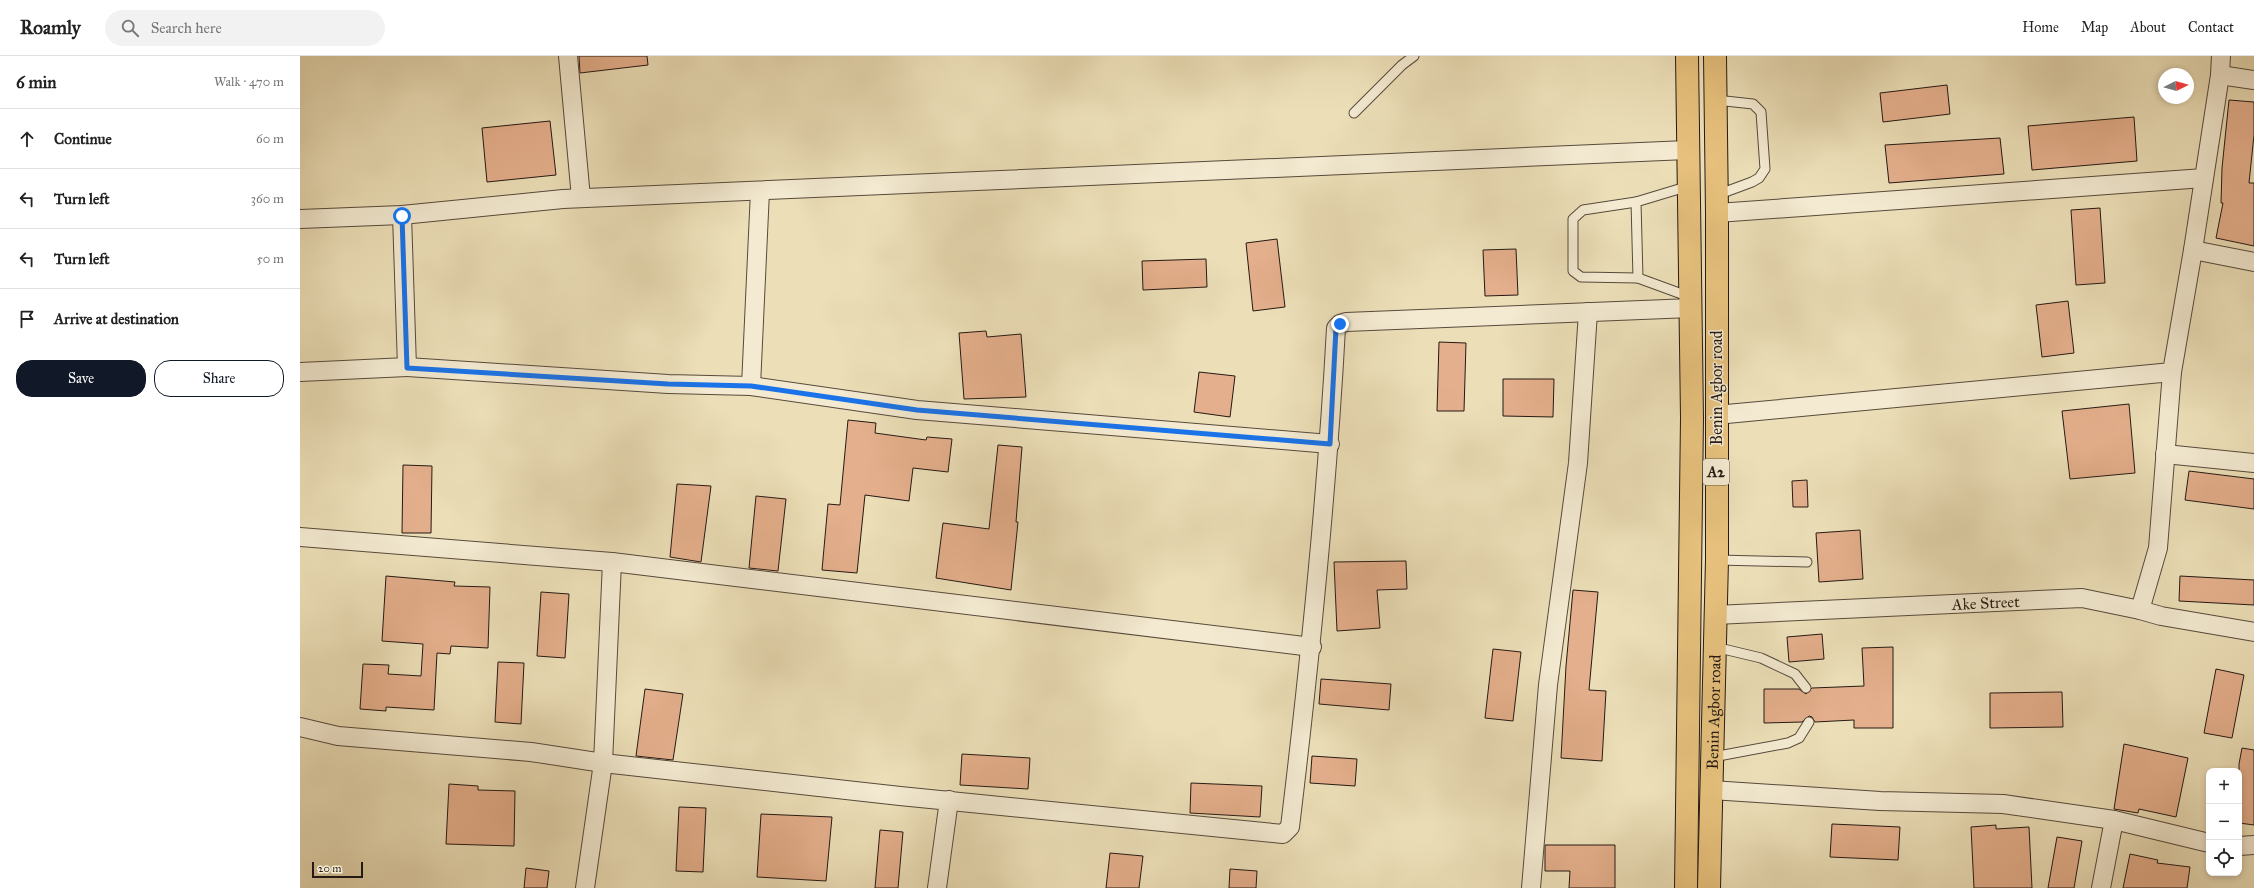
<!DOCTYPE html>
<html lang="en">
<head>
<meta charset="utf-8">
<style>
  :root { --surface:#fff; --page:#f2f2f2; --text:#222; --muted:#767676; --line:#e0e0e0; --accent:#111827 }
  body { margin:0; font-family:"IM FELL Great Primer",serif; background:var(--page); color:var(--text) }
  .controls { position:absolute; right:12px; bottom:12px; display:grid; overflow:hidden; border-radius:8px; box-shadow:0 2px 6px #0003 }
  .controls button { width:36px; height:36px; display:grid; place-items:center; padding:0; border:0; border-bottom:1px solid var(--line); background:var(--surface); color:var(--text); font:20px sans-serif }
  .compass { position:absolute; left:1858px; top:12px; width:36px; height:36px; border-radius:50%; background:var(--surface); box-shadow:0 2px 6px #0003; rotate:84deg }
  .scale { position:absolute; left:12px; bottom:10px; width:51px; box-sizing:border-box; padding-left:4px; border:2px solid #251913; border-top:0; font-size:11px; line-height:14px; white-space:nowrap; color:#251913; -webkit-text-stroke:3px #f3ead1; paint-order:stroke }
  .stop { position:absolute; width:12px; height:12px; margin:-9px; border:3px solid #1a73e8; border-radius:50%; background:#fff }
  .stop.end { background:#1a73e8; border-color:#fff; box-shadow:0 1px 4px #0008 }
  .list { margin:0; padding:0; list-style:none }
  h2 { display:flex; justify-content:space-between; align-items:center; height:52px; margin:0; padding:0 16px; font-size:17px }
  h2 small { font-size:13px; font-weight:400; color:var(--muted) }
  .list li { display:grid; grid-template-columns:26px 1fr auto; gap:12px; align-items:center; box-sizing:border-box; height:60px; padding:0 16px; border-top:1px solid var(--line) }
  .list b { display:block; font-size:15px; white-space:nowrap }
  .list em { font-size:13px; font-style:normal; color:var(--muted) }
  .actions { display:flex; gap:8px; padding:12px 16px }
  .actions a { flex:1; padding:9px 0; border:1px solid var(--accent); border-radius:16px; text-align:center; font-size:14px; color:var(--accent) }
  .actions .main { background:var(--accent); color:#fff }
  .icon { flex:none; width:22px; height:22px; fill:none; stroke:currentColor; stroke-width:2; stroke-linecap:round; stroke-linejoin:round }
  .map { position:relative; flex:none; width:1954px; height:832px; overflow:hidden }
  header { display:flex; align-items:center; gap:24px; box-sizing:border-box; height:56px; padding:0 20px; background:var(--surface); border-bottom:1px solid var(--line) }
  header strong { font-size:19px }
  nav { display:flex; gap:22px; margin-inline-start:auto; font-size:14px }
  .search { width:280px; height:36px; background:var(--page); display:flex; align-items:center; gap:10px; box-sizing:border-box; padding:0 14px; border-radius:22px; color:var(--muted); font-size:15px }
  main { display:flex }
  aside { flex:1; background:var(--surface) }
  .map>svg:first-child { display:block }
  .building { fill:#e4af8c; stroke:#251913 }
  .lines { fill:none; stroke-linecap:round; stroke-linejoin:round }
  .service-casing { stroke:#574a3c; stroke-width:11 }
  .minor-casing { stroke:#574a3c; stroke-width:20 }
  .trunk-casing { stroke:#251913; stroke-width:24 }
  .service { stroke:#f3ead1; stroke-width:9 }
  .minor { stroke:#f3ead1; stroke-width:18 }
  .trunk { stroke:#e6c07c; stroke-width:22 }
  .route { stroke:#1a73e8; stroke-width:5 }
  .labels { text-anchor:middle; dominant-baseline:central; stroke-width:3; stroke-linejoin:round; paint-order:stroke }
  .shield { fill:#f3ead1; stroke:#63584c; stroke-width:1 }
  .shield-label { font-size:15px; font-weight:bold; fill:#251913 }
  .street-label { font-size:16px; fill:#251913; stroke:#f3ead1 }
</style>
</head>
<body>
<header>
<strong>Roamly</strong>
<div class="search"><svg class="icon" aria-label="search" viewBox="0 0 24 24"><circle cx="10" cy="10" r="6"/><path d="M15 15l6 6"/></svg>Search here</div>
<nav><a>Home</a><a>Map</a><a>About</a><a>Contact</a></nav>
</header>
<main>
<aside>
<h2>6 min<small>Walk · 470 m</small></h2>
<ul class="list">
<li><svg class="icon" aria-label="ahead" viewBox="0 0 24 24"><path d="M12 20V5M6 11l6-6 6 6"/></svg><div><b>Continue</b></div><em>60 m</em></li>
<li><svg class="icon" aria-label="left" viewBox="0 0 24 24"><path d="M17 20v-9H6M10 6l-5 5 5 5"/></svg><div><b>Turn left</b></div><em>360 m</em></li>
<li><svg class="icon" aria-label="left" viewBox="0 0 24 24"><path d="M17 20v-9H6M10 6l-5 5 5 5"/></svg><div><b>Turn left</b></div><em>50 m</em></li>
<li><svg class="icon" aria-label="arrive" viewBox="0 0 24 24"><path d="M6 21V4h12l-3 4 3 4H6"/></svg><div><b>Arrive at destination</b></div></li>
</ul>
<div class="actions"><a class="main">Save</a><a>Share</a></div>
</aside>
<div class="map">
<svg width="1954" height="832" viewBox="0 0 1954 832">
  <rect width="100%" height="100%" fill="#ecdfb8"/>
  <filter id="stains"><feTurbulence type="fractalNoise" baseFrequency=".005" numOctaves="4"/><feColorMatrix values="0 0 0 0 .2 0 0 0 0 .09 0 0 0 0 .02 0 0 0 .5 -.17"/></filter>
  <radialGradient id="worn" r=".72"><stop offset=".6" stop-color="#630" stop-opacity="0"/><stop offset="1" stop-color="#630" stop-opacity=".3"/></radialGradient>
  <g class="building">
    <polygon points="279,0 347,0 348,9 280,17"/>
    <polygon points="1647,29 1650,58 1583,66 1580,37"/>
    <polygon points="1929,44 1954,46 1954,79 1949,127 1954,127 1954,190 1916,182 1923,147 1921,147 1922,112"/>
    <polygon points="1834,61 1837,105 1732,114 1728,70"/>
    <polygon points="250,65 256,119 187,126 182,72"/>
    <polygon points="1700,82 1704,118 1589,127 1585,89"/>
    <polygon points="1800,152 1805,227 1776,229 1771,154"/>
    <polygon points="977,183 985,251 953,255 946,187"/>
    <polygon points="1216,193 1218,239 1185,240 1183,194"/>
    <polygon points="906,203 907,231 843,234 842,205"/>
    <polygon points="1768,245 1774,297 1742,301 1736,249"/>
    <polygon points="686,275 687,281 721,278 726,341 664,343 659,277"/>
    <polygon points="1139,286 1166,287 1164,355 1137,355"/>
    <polygon points="899,316 935,320 930,361 894,356"/>
    <polygon points="1203,323 1254,323 1253,361 1203,360"/>
    <polygon points="1829,348 1835,417 1770,423 1762,355"/>
    <polygon points="548,364 576,367 575,377 626,384 627,381 652,383 648,416 613,412 609,445 565,439 557,517 522,514 528,448 540,449"/>
    <polygon points="698,389 722,391 716,466 718,466 711,534 636,522 643,467 689,473"/>
    <polygon points="103,409 132,410 131,477 102,477"/>
    <polygon points="1889,415 1954,423 1954,453 1885,444"/>
    <polygon points="1507,424 1508,451 1493,451 1492,425"/>
    <polygon points="377,428 411,430 401,506 370,501"/>
    <polygon points="456,440 486,443 478,515 449,512"/>
    <polygon points="1560,474 1563,523 1519,526 1516,477"/>
    <polygon points="1106,505 1107,533 1077,534 1080,572 1037,575 1034,506"/>
    <polygon points="86,520 155,526 154,530 190,531 188,592 151,590 150,598 137,597 134,654 86,651 86,655 60,653 63,608 89,609 88,618 121,620 123,588 82,585"/>
    <polygon points="1880,520 1954,524 1954,549 1879,545"/>
    <polygon points="1273,534 1298,536 1289,634 1306,635 1302,705 1261,702 1266,610"/>
    <polygon points="241,536 269,538 265,602 237,600"/>
    <polygon points="1522,578 1524,603 1489,606 1487,581"/>
    <polygon points="1593,591 1593,672 1554,672 1554,664 1515,666 1512,661 1509,660 1502,666 1464,667 1464,633 1499,633 1506,638 1512,632 1564,630 1562,592"/>
    <polygon points="1193,593 1221,596 1213,665 1185,662"/>
    <polygon points="198,606 224,607 221,668 195,666"/>
    <polygon points="1916,613 1944,619 1932,682 1904,677"/>
    <polygon points="1021,623 1091,628 1089,654 1019,648"/>
    <polygon points="345,633 383,638 373,704 336,700"/>
    <polygon points="1762,636 1763,671 1690,672 1690,637"/>
    <polygon points="1824,688 1888,702 1876,761 1839,753 1838,757 1814,753"/>
    <polygon points="1942,692 1954,694 1954,769 1939,767 1939,708"/>
    <polygon points="662,698 730,702 728,733 660,729"/>
    <polygon points="1012,700 1057,703 1055,730 1010,727"/>
    <polygon points="891,727 962,730 960,761 890,757"/>
    <polygon points="149,728 178,730 178,734 215,735 214,790 146,788"/>
    <polygon points="379,751 406,752 403,816 376,815"/>
    <polygon points="461,758 532,761 526,825 457,821"/>
    <polygon points="1532,768 1600,771 1598,804 1530,801"/>
    <polygon points="1696,769 1696,773 1729,771 1732,832 1674,832 1671,771"/>
    <polygon points="580,774 603,776 598,832 575,832"/>
    <polygon points="1757,781 1782,785 1774,832 1748,832"/>
    <polygon points="1245,789 1315,789 1315,832 1269,832 1270,815 1245,815"/>
    <polygon points="810,797 843,800 839,832 806,832"/>
    <polygon points="1830,798 1858,804 1857,807 1890,811 1887,832 1823,832"/>
    <polygon points="226,812 249,815 247,832 224,832"/>
    <polygon points="930,813 957,815 956,832 929,832"/>
  </g>
  <g class="lines">
    <defs>
      <g id="service">
        <polyline points="1416,44 1453,48 1461,56 1465,113 1459,122 1452,126 1417,139"/>
        <polyline points="1054,57 1102,9 1114,0"/>
        <polyline points="1389,130 1336,146 1338,222 1390,241"/>
        <polyline points="1336,146 1283,154 1273,163 1273,215 1281,221 1338,222"/>
        <polyline points="1417,504 1507,506"/>
        <polyline points="1415,591 1461,602 1495,618 1506,632"/>
        <polyline points="1413,701 1488,687 1499,682 1509,666"/>
      </g>
      <g id="minor">
        <polyline points="268,0 281,142"/>
        <polyline points="1920,19 1954,24"/>
        <polyline points="1417,157 1904,122"/>
        <polyline points="0,163 102,159 263,143 1387,94"/>
        <polyline points="1893,194 1954,206"/>
        <polyline points="107,311 368,328 451,330 617,354 1030,388"/>
        <polyline points="0,316 107,311 102,159"/>
        <polyline points="451,330 460,135"/>
        <polyline points="1416,359 1872,316"/>
        <polyline points="1865,398 1954,407"/>
        <polyline points="0,481 312,506 1012,591"/>
        <polyline points="1840,554 1858,492 1872,316 1893,194 1920,19 1921,0"/>
        <path id="s1" d="M1415,559L1782,542L1840,554L1861,560L1954,576"/>
        <path d="M0,671L38,680L231,696L303,707L600,740L983,778L990,771C1010,605 1027,439 1036,272L1040,268L1046,266L1391,252"/>
        <polyline points="1411,734 1580,745 1703,748 1814,764 1909,787"/>
        <polyline points="1939,790 1954,789"/>
        <polyline points="285,832 303,707 312,506"/>
        <polyline points="637,832 649,744"/>
        <polyline points="1231,832 1248,629 1278,407 1288,256"/>
        <polyline points="1801,832 1814,764"/>
      </g>
      <g id="trunk">
        <polyline points="1386,832 1392,362 1387,0"/>
        <path id="s2" d="M1409,832L1417,504V157L1415,0"/>
      </g>
    </defs>
    <use href="#service" class="service-casing"/>
    <use href="#minor" class="minor-casing"/>
    <use href="#trunk" class="trunk-casing"/>
    <use href="#service" class="service"/>
    <use href="#minor" class="minor"/>
    <use href="#trunk" class="trunk"/>
  </g>
  <g class="lines">
    <polyline class="route" points="102,160 107,312 368,328 451,330 617,354 1030,388 1036,272 1040,268"/>
  </g>
  <g class="labels">
    <rect class="shield" x="1403" y="403" width="26" height="26" rx="3"/>
    <g class="shield-label">
      <text x="1416" y="416">A2</text>
    </g>
    <g class="street-label">
      <text transform="translate(1416 332) rotate(-90)">Benin Agbor road</text>
      <text stroke="none"><textPath href="#s1" startOffset="271">Ake Street</textPath></text>
      <text stroke="none"><textPath href="#s2" startOffset="176">Benin Agbor road</textPath></text>
    </g>
  </g>
  <rect width="100%" height="100%" filter="url(#stains)"/>
  <rect width="100%" height="100%" fill="url(#worn)"/>
</svg>
<div class="controls">
<button>+</button>
<button>−</button>
<button><svg class="icon" aria-label="locate" viewBox="0 0 24 24"><circle cx="12" cy="12" r="6"/><path d="M12 2v4M12 18v4M2 12h4M18 12h4"/></svg></button>
</div>
<svg class="compass" viewBox="-18 -18 36 36"><path d="M0-13l5 13h-10z" fill="#e53935"/><path d="M0 13l5-13h-10z" fill="#767676"/></svg>
<div class="scale">20 m</div>
<div class="stop" style="left:102px;top:160px"></div>
<div class="stop end" style="left:1040px;top:268px"></div>
</div>
</main>
</body>
</html>
